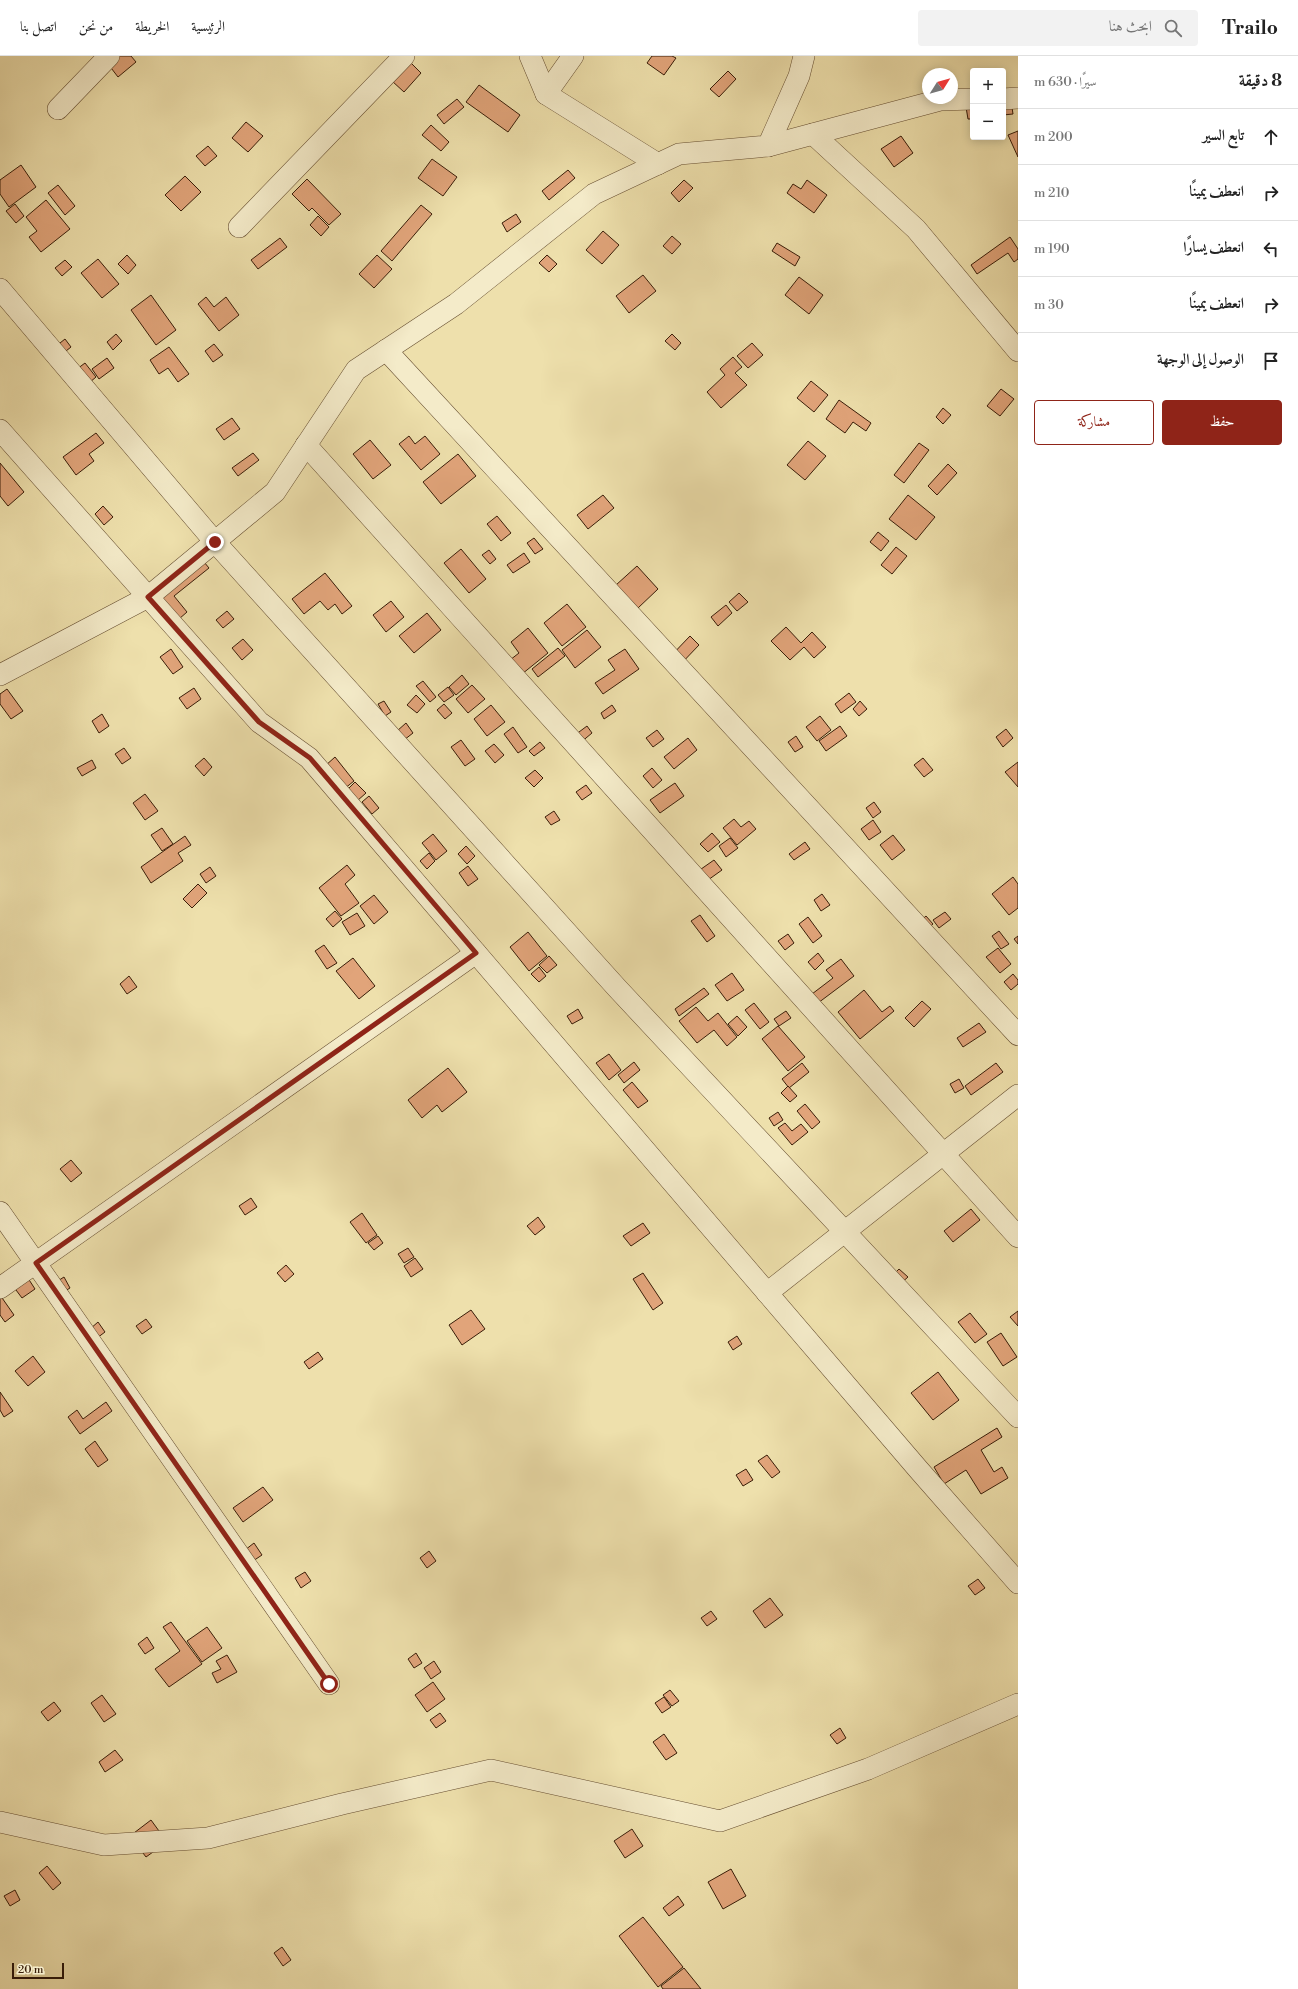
<!DOCTYPE html>
<html lang="ar">
<head>
<meta charset="utf-8">
<style>
  :root { --surface:#fff; --page:#f2f2f2; --text:#222; --muted:#767676; --line:#e0e0e0; --accent:#8f2418 }
  body { margin:0; font-family:"Libre Bodoni",Amiri,serif; background:var(--page); color:var(--text); direction:rtl }
  .controls { position:absolute; right:12px; top:12px; display:grid; overflow:hidden; border-radius:4px; box-shadow:0 2px 10px #0003 }
  .controls button { width:36px; height:36px; display:grid; place-items:center; padding:0; border:0; border-bottom:1px solid var(--line); background:var(--surface); color:var(--text); font:20px sans-serif }
  .compass { position:absolute; left:922px; top:12px; width:36px; height:36px; border-radius:50%; background:var(--surface); box-shadow:0 2px 10px #0003; rotate:53deg }
  .scale { position:absolute; left:12px; bottom:10px; width:52px; box-sizing:border-box; padding-left:4px; border:2px solid #391d08; border-top:0; font-size:11px; line-height:14px; white-space:nowrap; color:#391d08; -webkit-text-stroke:3px #f4ebc9; paint-order:stroke }
  .stop { position:absolute; width:12px; height:12px; margin:-9px; border:3px solid #8f2418; border-radius:50%; background:#fff }
  .stop.end { background:#8f2418; border-color:#fff; box-shadow:0 1px 4px #0008 }
  .list { margin:0; padding:0; list-style:none }
  h2 { display:flex; justify-content:space-between; align-items:center; height:52px; margin:0; padding:0 16px; font-size:17px }
  h2 small { font-size:13px; font-weight:400; color:var(--muted) }
  .list li { display:grid; grid-template-columns:26px 1fr auto; gap:12px; align-items:center; box-sizing:border-box; height:56px; padding:0 16px; border-top:1px solid var(--line) }
  .list b { display:block; font-size:15px; white-space:nowrap }
  .list em { font-size:13px; font-style:normal; color:var(--muted) }
  .actions { display:flex; gap:8px; padding:12px 16px }
  .actions a { flex:1; padding:9px 0; border:1px solid var(--accent); border-radius:4px; text-align:center; font-size:14px; color:var(--accent) }
  .actions .main { background:var(--accent); color:#fff }
  .icon { flex:none; width:22px; height:22px; fill:none; stroke:currentColor; stroke-width:2; stroke-linecap:round; stroke-linejoin:round }
  .map { position:relative; flex:none; width:1018px; height:1933px; overflow:hidden; direction:ltr }
  header { display:flex; align-items:center; gap:24px; box-sizing:border-box; height:56px; padding:0 20px; background:var(--surface); border-bottom:1px solid var(--line) }
  header strong { font-size:19px }
  nav { display:flex; gap:22px; margin-inline-start:auto; font-size:14px }
  .search { width:280px; height:36px; background:var(--page); display:flex; align-items:center; gap:10px; box-sizing:border-box; padding:0 14px; border-radius:4px; color:var(--muted); font-size:15px }
  main { display:flex }
  aside { flex:1; background:var(--surface) }
  .map>svg:first-child { display:block }
  .building { fill:#e1a47a; stroke:#391d08 }
  .lines { fill:none; stroke-linecap:round; stroke-linejoin:round }
  .street-casing { stroke:#664e31; stroke-width:22 }
  .street { stroke:#f4ebc9; stroke-width:21 }
  .route { stroke:#8f2418; stroke-width:5 }
</style>
</head>
<body>
<header>
<strong>Trailo</strong>
<div class="search"><svg class="icon" aria-label="search" viewBox="0 0 24 24"><circle cx="10" cy="10" r="6"/><path d="M15 15l6 6"/></svg>ابحث هنا</div>
<nav><a>الرئيسية</a><a>الخريطة</a><a>من نحن</a><a>اتصل بنا</a></nav>
</header>
<main>
<aside>
<h2>8 دقيقة<small>سيرًا · 630 m</small></h2>
<ul class="list">
<li><svg class="icon" aria-label="ahead" viewBox="0 0 24 24"><path d="M12 20V5M6 11l6-6 6 6"/></svg><div><b>تابع السير</b></div><em>200 m</em></li>
<li><svg class="icon" aria-label="right" viewBox="0 0 24 24"><path d="M7 20v-9h11M14 6l5 5-5 5"/></svg><div><b>انعطف يمينًا</b></div><em>210 m</em></li>
<li><svg class="icon" aria-label="left" viewBox="0 0 24 24"><path d="M17 20v-9H6M10 6l-5 5 5 5"/></svg><div><b>انعطف يسارًا</b></div><em>190 m</em></li>
<li><svg class="icon" aria-label="right" viewBox="0 0 24 24"><path d="M7 20v-9h11M14 6l5 5-5 5"/></svg><div><b>انعطف يمينًا</b></div><em>30 m</em></li>
<li><svg class="icon" aria-label="arrive" viewBox="0 0 24 24"><path d="M6 21V4h12l-3 4 3 4H6"/></svg><div><b>الوصول إلى الوجهة</b></div></li>
</ul>
<div class="actions"><a class="main">حفظ</a><a>مشاركة</a></div>
</aside>
<div class="map">
<svg width="1018" height="1933" viewBox="0 0 1018 1933">
  <rect width="100%" height="100%" fill="#eee0ac"/>
  <filter id="stains"><feTurbulence type="fractalNoise" baseFrequency=".005" numOctaves="4"/><feColorMatrix values="0 0 0 0 .2 0 0 0 0 .09 0 0 0 0 .02 0 0 0 .5 -.17"/></filter>
  <radialGradient id="worn" r=".72"><stop offset=".6" stop-color="#630" stop-opacity="0"/><stop offset="1" stop-color="#630" stop-opacity=".3"/></radialGradient>
  <g class="building">
    <polygon points="109,0 131,0 136,6 118,21 105,4"/>
    <polygon points="652,0 672,0 676,2 664,19 647,7"/>
    <polygon points="410,6 421,17 404,36 392,25"/>
    <polygon points="728,15 736,23 719,41 710,33"/>
    <polygon points="479,29 520,59 508,76 466,46"/>
    <polygon points="457,43 464,51 444,68 437,59"/>
    <polygon points="1011,45 1013,58 1003,59 1003,46"/>
    <polygon points="973,50 973,63 968,63 966,51"/>
    <polygon points="246,66 263,80 248,96 232,82"/>
    <polygon points="431,69 449,86 441,95 422,79"/>
    <polygon points="1018,75 1018,101 1008,79"/>
    <polygon points="901,80 913,97 894,111 881,93"/>
    <polygon points="208,90 217,100 205,110 196,100"/>
    <polygon points="432,103 457,121 443,140 418,122"/>
    <polygon points="21,109 36,131 9,151 0,138 0,124"/>
    <polygon points="568,114 575,122 549,144 542,135"/>
    <polygon points="185,120 201,136 181,155 165,139"/>
    <polygon points="307,123 341,158 329,169 312,152 309,155 292,138"/>
    <polygon points="684,124 693,132 679,146 671,137"/>
    <polygon points="807,124 827,139 814,157 787,137 793,128 801,133"/>
    <polygon points="58,129 75,150 65,159 48,137"/>
    <polygon points="46,144 70,173 41,196 29,181 37,175 26,161"/>
    <polygon points="15,148 24,160 16,167 6,155"/>
    <polygon points="421,149 432,158 392,205 381,195"/>
    <polygon points="516,158 521,166 507,176 502,167"/>
    <polygon points="318,160 329,171 321,180 310,169"/>
    <polygon points="603,175 619,189 602,208 586,194"/>
    <polygon points="672,180 681,188 672,198 663,190"/>
    <polygon points="1010,181 1018,193 1018,203 1014,206 1008,197 977,218 971,209"/>
    <polygon points="280,182 287,191 258,213 251,204"/>
    <polygon points="777,187 800,201 795,210 772,195"/>
    <polygon points="127,199 136,209 128,218 118,208"/>
    <polygon points="377,199 392,213 374,232 359,218"/>
    <polygon points="547,199 557,208 549,216 539,207"/>
    <polygon points="98,203 119,228 102,242 81,217"/>
    <polygon points="65,204 72,211 62,220 55,212"/>
    <polygon points="643,219 656,235 629,257 616,240"/>
    <polygon points="799,221 823,239 809,258 785,239"/>
    <polygon points="151,239 176,274 156,289 131,254"/>
    <polygon points="206,241 214,251 226,241 239,259 219,275 198,248"/>
    <polygon points="116,278 122,285 113,294 107,286"/>
    <polygon points="672,278 681,287 675,294 665,285"/>
    <polygon points="65,283 71,291 61,299 55,291"/>
    <polygon points="752,287 763,299 748,312 737,300"/>
    <polygon points="214,288 223,299 213,306 205,295"/>
    <polygon points="169,291 189,318 178,326 168,312 159,318 150,304"/>
    <polygon points="733,301 742,311 735,317 747,329 721,352 707,336 725,319 720,313"/>
    <polygon points="107,302 114,312 99,323 92,313"/>
    <polygon points="85,307 96,321 89,327 77,313"/>
    <polygon points="811,325 828,339 814,356 797,342"/>
    <polygon points="1001,333 1014,343 1000,360 987,350"/>
    <polygon points="839,344 871,367 866,375 853,366 845,377 826,363"/>
    <polygon points="943,352 951,359 943,368 936,361"/>
    <polygon points="232,362 240,373 224,384 216,373"/>
    <polygon points="96,377 104,387 89,398 94,405 76,419 63,401"/>
    <polygon points="409,380 415,388 425,380 440,398 421,414 399,388"/>
    <polygon points="370,384 391,409 373,423 353,398"/>
    <polygon points="808,385 826,400 805,424 787,409"/>
    <polygon points="919,387 929,394 904,427 894,419"/>
    <polygon points="253,397 259,404 238,420 232,412"/>
    <polygon points="458,398 476,420 441,448 423,426"/>
    <polygon points="0,407 24,436 8,450 0,440"/>
    <polygon points="948,408 957,417 937,439 928,430"/>
    <polygon points="603,439 614,452 588,473 577,459"/>
    <polygon points="908,439 935,461 916,484 889,463"/>
    <polygon points="103,450 113,461 104,469 95,458"/>
    <polygon points="497,460 511,477 501,485 487,468"/>
    <polygon points="878,476 889,485 881,495 870,486"/>
    <polygon points="534,482 543,493 535,498 527,487"/>
    <polygon points="896,491 907,500 892,518 881,509"/>
    <polygon points="461,493 486,523 469,537 444,507"/>
    <polygon points="489,494 496,503 490,508 482,499"/>
    <polygon points="524,497 530,506 513,517 507,509"/>
    <polygon points="204,506 209,512 174,540 187,556 179,563 161,540"/>
    <polygon points="637,510 658,533 638,552 616,529"/>
    <polygon points="325,517 352,550 342,558 335,548 328,554 320,545 304,558 292,543"/>
    <polygon points="739,537 748,546 737,555 729,546"/>
    <polygon points="391,545 404,561 386,576 373,559"/>
    <polygon points="567,548 586,571 562,590 544,567"/>
    <polygon points="726,549 732,557 718,570 711,561"/>
    <polygon points="227,555 234,563 223,572 216,564"/>
    <polygon points="427,557 441,574 414,597 399,580"/>
    <polygon points="786,571 801,587 812,576 826,591 814,602 804,591 790,604 771,585"/>
    <polygon points="528,572 548,597 522,618 510,604 519,597 511,586"/>
    <polygon points="587,574 601,591 575,612 562,594"/>
    <polygon points="690,580 699,589 677,612 668,603"/>
    <polygon points="243,583 253,594 242,604 232,592"/>
    <polygon points="558,592 565,600 538,621 532,613"/>
    <polygon points="171,593 183,611 173,618 160,601"/>
    <polygon points="625,593 639,613 603,638 595,627 615,614 608,604"/>
    <polygon points="462,619 469,628 456,639 449,631"/>
    <polygon points="423,625 436,641 430,646 416,630"/>
    <polygon points="472,629 485,643 468,657 456,643"/>
    <polygon points="448,631 454,639 444,646 438,639"/>
    <polygon points="194,632 201,643 187,653 179,642"/>
    <polygon points="7,633 23,655 11,663 0,648 0,638"/>
    <polygon points="849,637 856,646 841,657 835,648"/>
    <polygon points="416,639 425,648 417,657 407,649"/>
    <polygon points="384,645 391,656 385,660 378,648"/>
    <polygon points="860,645 867,653 859,660 853,653"/>
    <polygon points="444,648 452,657 445,663 437,654"/>
    <polygon points="491,649 505,666 487,680 474,663"/>
    <polygon points="612,649 616,655 604,663 601,657"/>
    <polygon points="102,658 109,670 99,677 92,665"/>
    <polygon points="820,660 831,674 817,685 806,671"/>
    <polygon points="406,667 413,677 404,684 397,675"/>
    <polygon points="587,670 592,677 580,687 575,679"/>
    <polygon points="840,670 847,680 826,695 819,685"/>
    <polygon points="513,671 527,691 518,697 504,678"/>
    <polygon points="1006,673 1013,682 1003,691 996,681"/>
    <polygon points="657,674 664,683 653,691 646,682"/>
    <polygon points="796,680 803,691 795,696 788,686"/>
    <polygon points="688,682 697,694 674,713 664,701"/>
    <polygon points="461,684 475,703 465,710 451,691"/>
    <polygon points="540,686 545,692 534,700 529,695"/>
    <polygon points="494,688 504,699 495,707 485,695"/>
    <polygon points="124,692 131,702 122,708 115,698"/>
    <polygon points="335,701 354,725 344,733 325,710"/>
    <polygon points="204,702 212,711 204,720 195,710"/>
    <polygon points="923,702 933,714 924,721 914,709"/>
    <polygon points="92,704 96,712 82,720 77,712"/>
    <polygon points="1018,706 1018,731 1005,716"/>
    <polygon points="652,712 662,724 653,732 643,720"/>
    <polygon points="535,714 543,722 534,731 525,722"/>
    <polygon points="355,726 366,737 357,745 347,734"/>
    <polygon points="675,727 684,740 660,757 650,744"/>
    <polygon points="586,729 592,737 582,744 576,736"/>
    <polygon points="145,738 158,755 145,764 133,747"/>
    <polygon points="369,740 379,752 372,758 362,746"/>
    <polygon points="874,746 881,756 873,762 866,752"/>
    <polygon points="554,755 560,764 551,769 545,761"/>
    <polygon points="734,763 741,771 749,765 756,773 737,789 723,772"/>
    <polygon points="873,764 881,776 869,784 861,773"/>
    <polygon points="162,772 173,788 162,795 151,779"/>
    <polygon points="712,777 720,786 708,796 700,788"/>
    <polygon points="433,778 447,795 436,804 422,787"/>
    <polygon points="893,779 905,794 892,804 880,789"/>
    <polygon points="185,780 191,789 178,797 183,805 151,827 141,811"/>
    <polygon points="730,782 738,792 726,801 719,790"/>
    <polygon points="805,786 810,793 794,804 789,798"/>
    <polygon points="466,790 475,800 467,808 458,798"/>
    <polygon points="429,797 435,805 427,813 420,805"/>
    <polygon points="714,804 722,814 701,829 694,818"/>
    <polygon points="347,809 355,819 345,828 359,847 341,860 319,832"/>
    <polygon points="468,810 478,823 468,830 459,817"/>
    <polygon points="210,811 216,820 206,827 200,818"/>
    <polygon points="1013,821 1018,828 1018,852 1009,859 992,838"/>
    <polygon points="198,828 207,837 192,852 183,843"/>
    <polygon points="822,838 830,849 821,855 814,844"/>
    <polygon points="374,839 388,856 374,868 360,850"/>
    <polygon points="335,855 342,863 333,871 326,863"/>
    <polygon points="945,856 951,863 939,872 933,864"/>
    <polygon points="357,857 365,870 350,879 342,866"/>
    <polygon points="700,859 715,880 707,886 691,865"/>
    <polygon points="926,860 933,868 925,875 918,867"/>
    <polygon points="808,861 822,880 813,887 799,868"/>
    <polygon points="999,875 1009,888 1001,893 992,880"/>
    <polygon points="528,876 547,900 529,915 510,891"/>
    <polygon points="788,878 794,887 785,894 778,885"/>
    <polygon points="1018,880 1018,888 1014,883"/>
    <polygon points="324,889 337,907 327,913 315,895"/>
    <polygon points="998,892 1011,908 1000,917 986,901"/>
    <polygon points="818,897 824,905 815,914 808,906"/>
    <polygon points="549,900 557,909 547,917 539,909"/>
    <polygon points="353,902 375,930 359,943 336,915"/>
    <polygon points="841,903 854,920 818,947 812,938 833,922 826,914"/>
    <polygon points="539,911 546,920 539,926 531,918"/>
    <polygon points="732,917 744,934 727,945 715,929"/>
    <polygon points="1013,918 1018,924 1018,928 1011,934 1004,926"/>
    <polygon points="129,920 137,931 127,938 120,928"/>
    <polygon points="704,932 709,938 679,960 675,953"/>
    <polygon points="864,934 882,956 890,950 894,955 860,983 838,956"/>
    <polygon points="922,945 931,953 914,971 905,962"/>
    <polygon points="754,947 769,966 760,973 745,954"/>
    <polygon points="696,951 708,965 718,957 737,981 727,990 714,974 697,987 679,965"/>
    <polygon points="578,953 583,962 572,968 567,960"/>
    <polygon points="786,955 791,962 779,970 774,963"/>
    <polygon points="737,960 747,971 738,980 728,968"/>
    <polygon points="979,967 986,976 963,991 957,982"/>
    <polygon points="778,970 805,1001 788,1015 762,983"/>
    <polygon points="609,998 621,1014 609,1024 596,1007"/>
    <polygon points="634,1006 640,1014 624,1027 618,1019"/>
    <polygon points="802,1007 809,1016 789,1032 782,1023"/>
    <polygon points="996,1007 1003,1016 971,1039 965,1030"/>
    <polygon points="448,1012 467,1036 442,1056 437,1049 422,1062 408,1044"/>
    <polygon points="959,1023 964,1032 955,1037 950,1028"/>
    <polygon points="632,1026 648,1045 638,1052 623,1034"/>
    <polygon points="788,1030 797,1040 790,1046 781,1037"/>
    <polygon points="805,1048 820,1066 812,1073 797,1055"/>
    <polygon points="778,1056 783,1064 774,1070 769,1062"/>
    <polygon points="785,1067 792,1075 801,1068 808,1076 792,1089 778,1072"/>
    <polygon points="71,1104 82,1117 71,1126 60,1113"/>
    <polygon points="251,1142 257,1151 245,1159 239,1150"/>
    <polygon points="971,1153 980,1164 953,1186 944,1175"/>
    <polygon points="362,1157 377,1179 366,1187 350,1166"/>
    <polygon points="538,1161 545,1171 535,1179 527,1170"/>
    <polygon points="643,1167 650,1177 631,1190 623,1180"/>
    <polygon points="378,1180 383,1187 374,1194 368,1187"/>
    <polygon points="408,1192 414,1201 404,1207 398,1198"/>
    <polygon points="415,1202 423,1213 411,1221 404,1210"/>
    <polygon points="286,1209 294,1218 285,1226 277,1217"/>
    <polygon points="899,1213 908,1221 900,1228 892,1220"/>
    <polygon points="24,1216 35,1233 22,1242 10,1226"/>
    <polygon points="643,1217 663,1247 653,1254 633,1223"/>
    <polygon points="64,1221 70,1232 60,1238 53,1228"/>
    <polygon points="0,1239 14,1259 5,1266 0,1259"/>
    <polygon points="471,1254 485,1273 462,1289 449,1269"/>
    <polygon points="1018,1255 1018,1270 1010,1261"/>
    <polygon points="970,1257 987,1278 975,1287 958,1266"/>
    <polygon points="146,1263 152,1271 142,1278 136,1270"/>
    <polygon points="98,1266 105,1276 97,1282 90,1273"/>
    <polygon points="1001,1277 1017,1301 1003,1310 987,1286"/>
    <polygon points="737,1280 742,1288 733,1294 728,1286"/>
    <polygon points="318,1296 323,1303 309,1313 304,1306"/>
    <polygon points="33,1300 45,1316 28,1330 15,1315"/>
    <polygon points="938,1316 959,1344 933,1364 911,1337"/>
    <polygon points="0,1336 13,1355 4,1361 0,1354"/>
    <polygon points="106,1346 112,1355 80,1378 68,1361 77,1354 83,1363"/>
    <polygon points="997,1372 1002,1381 981,1394 994,1416 1002,1411 1008,1422 981,1438 966,1414 944,1428 934,1411"/>
    <polygon points="95,1385 108,1404 98,1411 85,1393"/>
    <polygon points="767,1399 780,1416 772,1422 758,1405"/>
    <polygon points="746,1413 753,1424 743,1430 736,1419"/>
    <polygon points="263,1431 273,1444 243,1466 233,1452"/>
    <polygon points="254,1487 262,1499 253,1505 245,1494"/>
    <polygon points="429,1495 436,1505 427,1512 420,1502"/>
    <polygon points="305,1516 311,1525 301,1532 295,1522"/>
    <polygon points="978,1523 985,1532 975,1539 968,1530"/>
    <polygon points="770,1542 783,1559 765,1572 753,1555"/>
    <polygon points="711,1555 717,1563 707,1570 701,1562"/>
    <polygon points="171,1566 202,1608 169,1631 155,1613 180,1595 163,1571"/>
    <polygon points="207,1571 222,1592 202,1606 187,1585"/>
    <polygon points="147,1581 154,1592 145,1598 138,1588"/>
    <polygon points="416,1597 422,1607 414,1612 408,1603"/>
    <polygon points="227,1599 237,1616 217,1627 212,1617 221,1613 216,1605"/>
    <polygon points="434,1605 441,1616 431,1623 424,1612"/>
    <polygon points="433,1626 445,1643 427,1656 415,1639"/>
    <polygon points="670,1634 679,1645 672,1650 663,1639"/>
    <polygon points="102,1639 116,1658 104,1666 91,1647"/>
    <polygon points="664,1641 671,1651 662,1657 655,1647"/>
    <polygon points="54,1646 61,1655 48,1665 41,1656"/>
    <polygon points="440,1657 446,1665 436,1672 430,1664"/>
    <polygon points="840,1672 846,1682 837,1688 830,1679"/>
    <polygon points="664,1678 677,1697 666,1704 653,1686"/>
    <polygon points="115,1694 123,1704 105,1716 99,1706"/>
    <polygon points="151,1764 167,1786 146,1801 130,1780"/>
    <polygon points="632,1773 643,1790 625,1802 614,1785"/>
    <polygon points="47,1810 61,1827 53,1834 39,1817"/>
    <polygon points="731,1813 746,1840 723,1853 708,1826"/>
    <polygon points="15,1834 20,1844 10,1850 4,1840"/>
    <polygon points="678,1840 684,1849 669,1860 663,1852"/>
    <polygon points="643,1861 683,1911 658,1931 619,1880"/>
    <polygon points="282,1891 291,1904 283,1910 274,1897"/>
    <polygon points="684,1912 701,1933 663,1933 661,1930"/>
  </g>
  <g class="lines">
    <defs>
      <g id="street">
        <polyline points="530,0 546,38 658,108"/>
        <polyline points="546,38 573,0"/>
        <polyline points="1003,43 1018,42"/>
        <polyline points="58,53 109,0"/>
        <polyline points="813,78 916,173 1018,295"/>
        <polyline points="768,90 940,44 973,43"/>
        <polyline points="239,171 404,0"/>
        <polyline points="0,233 215,486 617,932 1018,1361"/>
        <polyline points="386,294 1018,979"/>
        <polyline points="0,374 259,666 309,702 918,1413 1018,1527"/>
        <polyline points="306,389 1018,1181"/>
        <polyline points="0,619 148,541 275,436 356,314 456,248 594,138 679,98 768,90 799,20 804,0"/>
        <polyline points="0,1156 329,1628"/>
        <polyline points="0,1232 476,897"/>
        <polyline points="767,1237 1018,1039"/>
        <polyline points="0,1766 104,1789 208,1782 342,1748 491,1714 720,1765 868,1713 1018,1648"/>
      </g>
    </defs>
    <use href="#street" class="street-casing"/>
    <use href="#street" class="street"/>
  </g>
  <g class="lines">
    <polyline class="route" points="215,486 148,541 259,666 310,702 476,897 36,1207 329,1628"/>
  </g>
  <rect width="100%" height="100%" filter="url(#stains)"/>
  <rect width="100%" height="100%" fill="url(#worn)"/>
</svg>
<div class="controls">
<button>+</button>
<button>−</button>
</div>
<svg class="compass" viewBox="-18 -18 36 36"><path d="M0-13l5 13h-10z" fill="#e53935"/><path d="M0 13l5-13h-10z" fill="#767676"/></svg>
<div class="scale">20 m</div>
<div class="stop" style="left:329px;top:1628px"></div>
<div class="stop end" style="left:215px;top:486px"></div>
</div>
</main>
</body>
</html>
